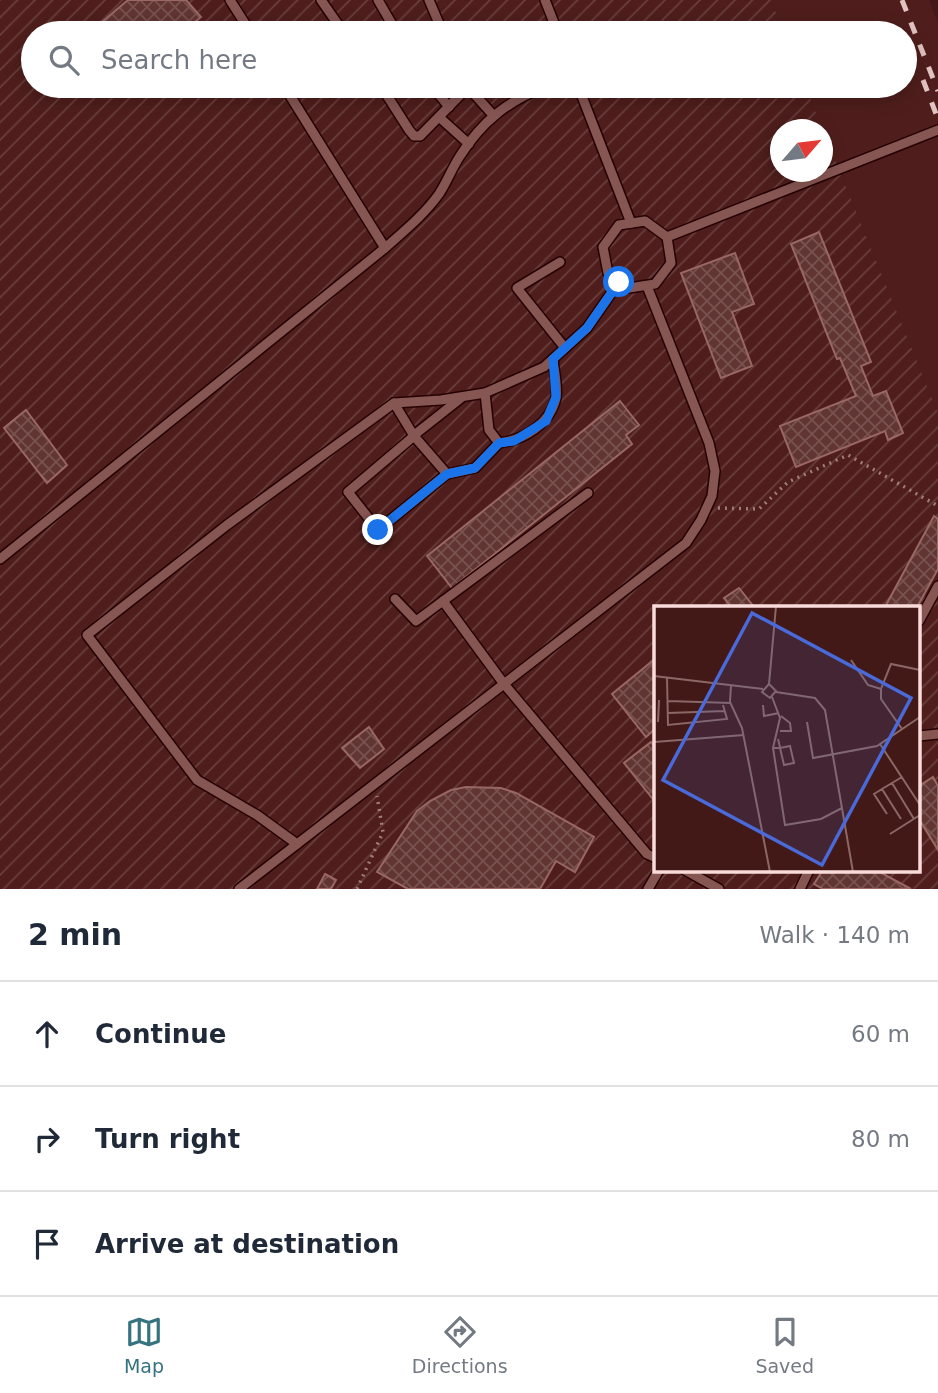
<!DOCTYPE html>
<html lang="en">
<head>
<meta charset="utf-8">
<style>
  :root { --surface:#fff; --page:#f2f2f3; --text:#1f2937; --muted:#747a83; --line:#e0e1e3; --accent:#36727f }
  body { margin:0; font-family:"DejaVu Sans",sans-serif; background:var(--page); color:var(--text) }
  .compass { position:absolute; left:770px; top:119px; width:63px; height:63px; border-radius:50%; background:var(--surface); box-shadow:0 4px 18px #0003; rotate:62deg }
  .stop { position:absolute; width:21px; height:21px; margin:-16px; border:5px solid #1a73e8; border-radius:50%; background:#fff }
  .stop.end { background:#1a73e8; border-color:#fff; box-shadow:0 2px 7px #0008 }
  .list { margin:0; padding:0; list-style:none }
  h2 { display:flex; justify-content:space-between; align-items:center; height:91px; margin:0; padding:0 28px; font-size:30px }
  h2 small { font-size:23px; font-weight:400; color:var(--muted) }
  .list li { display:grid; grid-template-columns:46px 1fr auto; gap:21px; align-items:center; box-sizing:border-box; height:105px; padding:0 28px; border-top:2px solid var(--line) }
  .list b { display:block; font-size:26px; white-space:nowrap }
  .list em { font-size:23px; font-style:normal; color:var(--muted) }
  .icon { flex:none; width:38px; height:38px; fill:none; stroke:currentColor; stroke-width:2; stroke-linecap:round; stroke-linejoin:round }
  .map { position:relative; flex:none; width:938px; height:889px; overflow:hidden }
  .search { position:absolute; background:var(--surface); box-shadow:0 4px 18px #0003; left:21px; right:21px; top:21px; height:77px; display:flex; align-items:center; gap:18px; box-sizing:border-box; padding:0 24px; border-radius:38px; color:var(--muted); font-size:26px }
  .sheet { height:406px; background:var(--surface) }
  nav { display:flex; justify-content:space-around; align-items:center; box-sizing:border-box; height:98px; border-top:2px solid var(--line); background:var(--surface); font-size:19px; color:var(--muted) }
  nav a { display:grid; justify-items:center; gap:4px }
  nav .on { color:var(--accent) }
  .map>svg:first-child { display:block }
  .built { fill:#4f1e1c }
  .industrial { fill:url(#industrial-furrows); fill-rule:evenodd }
  .building { fill:url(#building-cross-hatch); stroke:#996864; stroke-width:2 }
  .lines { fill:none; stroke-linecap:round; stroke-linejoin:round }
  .service-casing { stroke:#260203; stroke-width:12 }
  .path { stroke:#9f7c7a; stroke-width:3.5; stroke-dasharray:2 5; stroke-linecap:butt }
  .service { stroke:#865653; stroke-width:9 }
  .rail { stroke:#e1c3c1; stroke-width:5; stroke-dasharray:12 12; stroke-linecap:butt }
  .route { stroke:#1a73e8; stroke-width:9 }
  .inset-road { fill:none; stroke:#8b6765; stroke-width:2 }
  .view { fill:#496ad8; fill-opacity:0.15; stroke:#496ad8; stroke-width:3.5 }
  .inset-edge { fill:none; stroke:#f9dcda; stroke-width:3.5 }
</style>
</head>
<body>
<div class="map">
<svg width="938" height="889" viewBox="0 0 938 889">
  <defs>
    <pattern id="industrial-furrows" width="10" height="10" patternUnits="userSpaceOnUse" patternTransform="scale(1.75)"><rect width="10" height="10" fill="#4f1e1c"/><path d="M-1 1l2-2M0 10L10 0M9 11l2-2" fill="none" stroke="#693e3c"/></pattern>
    <pattern id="building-cross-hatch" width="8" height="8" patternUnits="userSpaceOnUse" patternTransform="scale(1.75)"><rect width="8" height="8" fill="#613532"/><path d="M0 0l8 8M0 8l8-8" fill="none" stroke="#78524f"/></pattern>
  </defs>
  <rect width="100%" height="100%" fill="#421917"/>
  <polygon class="built" points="771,0 929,0 938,23 938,413 805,86 905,86 905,33 784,33"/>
  <path class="industrial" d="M0,0H771L784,33H33V86H805L938,413V889H0ZM780,130H822V172H780ZM656,607H919V870H656Z"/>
  <g class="building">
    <polygon points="128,0 186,0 201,17 182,33 89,33"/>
    <polygon points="819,232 871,362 861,366 873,396 886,391 903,433 888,440 885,431 796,467 780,426 856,396 840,358 837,359 791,244"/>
    <polygon points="735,253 754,304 732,312 752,366 721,378 681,273"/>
    <polygon points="620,401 639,425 626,435 632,444 452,588 427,556"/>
    <polygon points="26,410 67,465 47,483 4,428"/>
    <polygon points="934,516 938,519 938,569 917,607 885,607"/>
    <polygon points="739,588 754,607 731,607 724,598"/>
    <polygon points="656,658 656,728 646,737 612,694"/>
    <polygon points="369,727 384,749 360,768 342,748"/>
    <polygon points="651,742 656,748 656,803 624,763"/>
    <polygon points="933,777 938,786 938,850 919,819 919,786"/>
    <polygon points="466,787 501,788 516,793 594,837 575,872 556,861 540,889 408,889 377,872 417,811 430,801 451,790"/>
    <polygon points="823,870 876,870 911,889 823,889 814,884"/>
    <polygon points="325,874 336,880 331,889 317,889"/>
  </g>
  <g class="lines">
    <defs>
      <g id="service">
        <polyline points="230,0 251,33"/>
        <polyline points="321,0 344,33"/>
        <polyline points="378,0 397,33"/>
        <polyline points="429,0 443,33"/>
        <polyline points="545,0 558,33"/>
        <polyline points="284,86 385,248"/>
        <polyline points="381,86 409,130 414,136 420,136 468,87"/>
        <polyline points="432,86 449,107"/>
        <polyline points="467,86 493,115"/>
        <polyline points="578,86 631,223"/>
        <polyline points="439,117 469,144"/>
        <polygon points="645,221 667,237 671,263 655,284 629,288 608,273 603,247 619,225"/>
        <polyline points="667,237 938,130"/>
        <polyline points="560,262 517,288 565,348"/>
        <path d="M485,393L489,430L499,443C524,440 550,424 556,398C558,386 554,371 553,359"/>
        <polyline points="394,403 414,436 447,474 378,530 348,492 414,436 418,432 461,398"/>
        <polyline points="447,474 475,468 499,443"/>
        <polyline points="588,493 443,601 504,684 647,854 656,858"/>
        <path d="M0,559L385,248C404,231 424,215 439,194C447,182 452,168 460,156C482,121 509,100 547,86"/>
        <polyline points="395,599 416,621 443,601"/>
        <polyline points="919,621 938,586"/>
        <polyline points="919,736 938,734"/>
        <polyline points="297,844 257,815 197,780 87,635 227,525 394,403 441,400 485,393 544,367 587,328 619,282"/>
        <polyline points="685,870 719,889"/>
        <polyline points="239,889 686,543 701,520 712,496 715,471 709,443 647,286"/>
        <polyline points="648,889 659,870"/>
        <polyline points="800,889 809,870"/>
      </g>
    </defs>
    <use href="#service" class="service-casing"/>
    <g class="path">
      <polyline points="718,508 759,509 788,482 848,455 938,506"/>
      <polyline points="357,889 383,832 377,796"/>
    </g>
    <use href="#service" class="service"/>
    <g class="rail">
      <polyline points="902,0 938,91"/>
      <polyline points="923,80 938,119"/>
    </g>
  </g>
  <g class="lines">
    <polyline class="route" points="378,530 447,474 475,468 499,443 514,441 546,421 556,397 553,359 587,328 619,282"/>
  </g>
  <g transform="translate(654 606)">
    <rect width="266" height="266" fill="#421917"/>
    <path class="inset-road" d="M197,54L214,79L227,83M0,70L109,83M13,72L14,119L73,113L69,99M115,78L122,85L116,92L108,86L115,78L122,0M77,79L76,96L88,122L116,266M122,86L161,92L171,104L199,266M118,91L126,112L119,142L131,219L167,213L188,202M14,95L77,97M109,99L110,110L125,107M14,107L71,105M4,116L5,94M153,116L159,152L223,140L266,111M248,123L227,93V83L237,58L266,64M126,125H137L136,117L127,110M0,136L90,129M226,138L266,199M119,142H126L136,140L140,157L130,159L126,142V141L124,133M238,177L260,213M228,183L220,188L233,208M247,213L228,183L248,171M236,228L266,209"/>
    <path class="view" d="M98,7L257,92L168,259L9,174Z"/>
    <rect width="266" height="266" class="inset-edge"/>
  </g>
</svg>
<svg class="compass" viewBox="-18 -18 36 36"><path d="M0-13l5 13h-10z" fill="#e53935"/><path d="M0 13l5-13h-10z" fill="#747a83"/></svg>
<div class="stop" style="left:619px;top:282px"></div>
<div class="stop end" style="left:378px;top:530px"></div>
<div class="search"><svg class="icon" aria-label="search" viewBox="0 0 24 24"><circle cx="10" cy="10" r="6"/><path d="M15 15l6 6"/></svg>Search here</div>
</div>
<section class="sheet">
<h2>2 min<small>Walk · 140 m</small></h2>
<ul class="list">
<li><svg class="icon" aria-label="ahead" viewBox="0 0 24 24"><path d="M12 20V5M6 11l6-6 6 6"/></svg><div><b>Continue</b></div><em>60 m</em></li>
<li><svg class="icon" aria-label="right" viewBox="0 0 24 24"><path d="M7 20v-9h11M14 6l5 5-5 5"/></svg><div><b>Turn right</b></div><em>80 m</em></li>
<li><svg class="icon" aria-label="arrive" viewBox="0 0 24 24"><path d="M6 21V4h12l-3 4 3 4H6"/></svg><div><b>Arrive at destination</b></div></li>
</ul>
</section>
<nav>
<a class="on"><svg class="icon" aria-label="map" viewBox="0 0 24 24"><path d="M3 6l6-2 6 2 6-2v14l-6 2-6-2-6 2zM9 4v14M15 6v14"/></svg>Map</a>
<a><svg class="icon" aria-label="directions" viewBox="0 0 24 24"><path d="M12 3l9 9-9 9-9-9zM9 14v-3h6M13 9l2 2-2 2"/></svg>Directions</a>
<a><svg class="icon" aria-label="saved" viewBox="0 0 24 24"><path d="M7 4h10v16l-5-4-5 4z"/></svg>Saved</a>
</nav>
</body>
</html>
